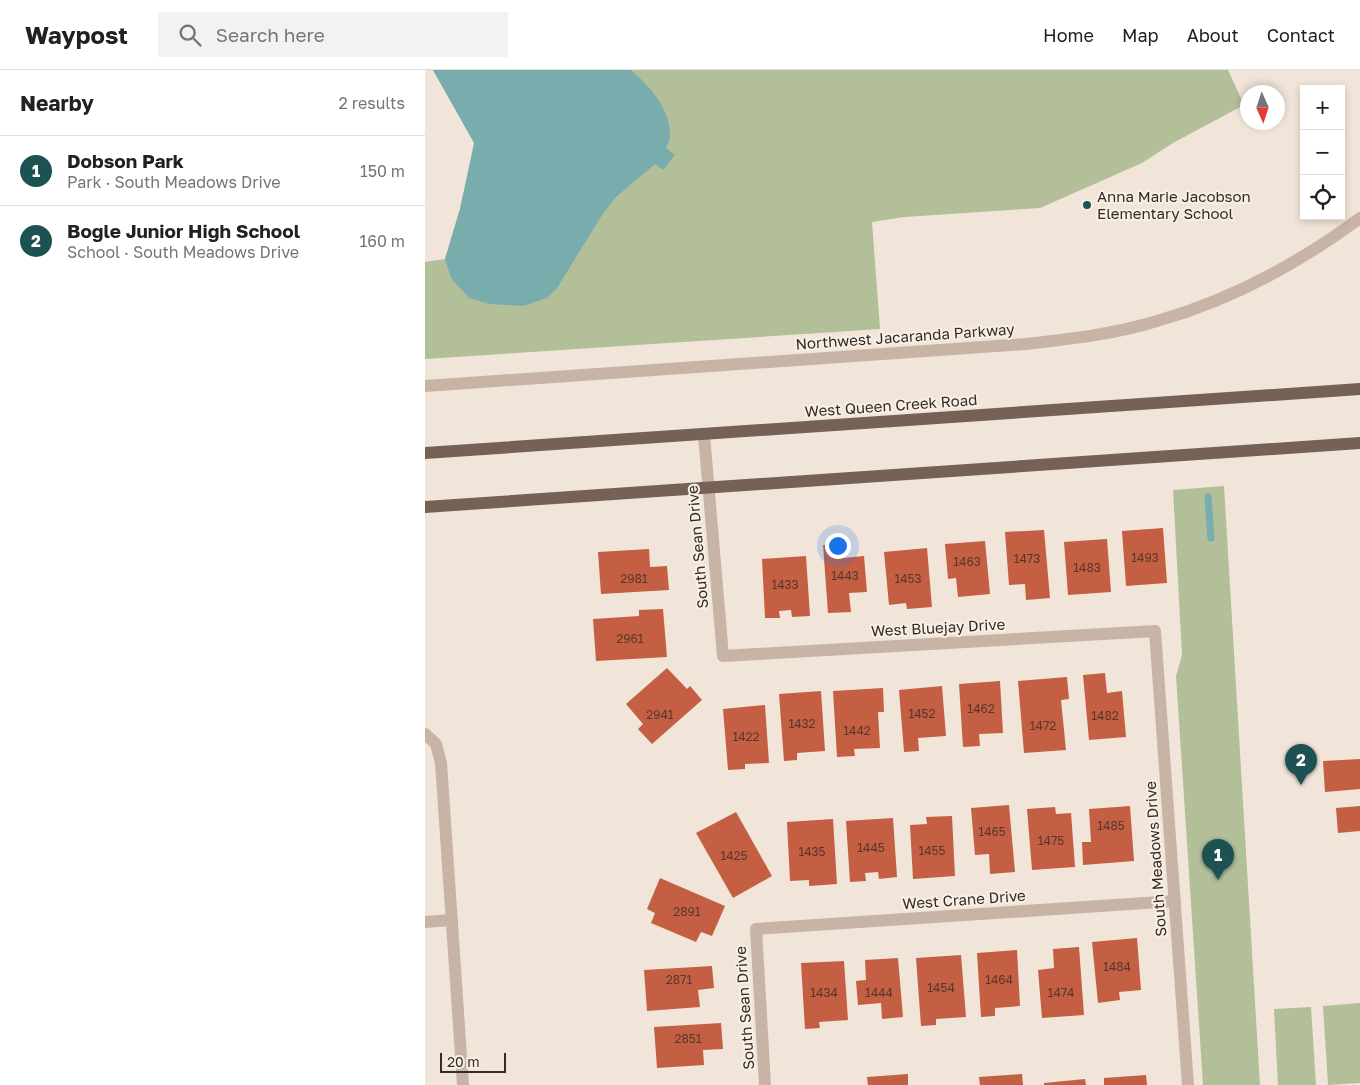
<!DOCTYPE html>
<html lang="en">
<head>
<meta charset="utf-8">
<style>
  :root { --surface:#fff; --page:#f2f2f2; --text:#202124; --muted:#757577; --line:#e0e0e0; --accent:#1d5254 }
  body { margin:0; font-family:"Golos Text",sans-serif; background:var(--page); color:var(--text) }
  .controls { position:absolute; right:15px; top:15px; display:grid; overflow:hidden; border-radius:0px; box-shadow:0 2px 8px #0003 }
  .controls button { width:45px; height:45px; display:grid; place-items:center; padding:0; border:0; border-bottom:1px solid var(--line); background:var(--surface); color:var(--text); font:25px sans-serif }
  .compass { position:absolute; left:815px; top:15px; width:45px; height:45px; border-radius:50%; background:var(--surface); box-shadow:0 2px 8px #0003; rotate:177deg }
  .scale { position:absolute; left:15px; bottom:12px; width:66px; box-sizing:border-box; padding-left:5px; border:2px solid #342a26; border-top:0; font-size:14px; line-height:18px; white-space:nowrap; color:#342a26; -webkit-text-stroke:4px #f8efe5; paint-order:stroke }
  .you { position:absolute; left:412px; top:475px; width:18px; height:18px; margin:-12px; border:4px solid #fff; border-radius:50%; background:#1a73e8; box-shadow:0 0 0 8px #1a73e833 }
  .badge { display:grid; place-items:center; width:32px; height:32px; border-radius:50%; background:var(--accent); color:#fff; font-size:16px; font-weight:700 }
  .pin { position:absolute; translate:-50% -41px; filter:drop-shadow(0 1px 2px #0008) }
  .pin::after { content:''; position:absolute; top:26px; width:18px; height:15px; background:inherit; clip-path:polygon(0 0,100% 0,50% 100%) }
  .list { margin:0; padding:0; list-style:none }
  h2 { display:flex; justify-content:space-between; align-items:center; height:65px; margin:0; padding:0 20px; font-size:21px }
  h2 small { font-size:16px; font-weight:400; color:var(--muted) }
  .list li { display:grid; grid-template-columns:32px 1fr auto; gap:15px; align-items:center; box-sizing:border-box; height:70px; padding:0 20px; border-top:1px solid var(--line) }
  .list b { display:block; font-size:19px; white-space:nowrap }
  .list p { margin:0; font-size:16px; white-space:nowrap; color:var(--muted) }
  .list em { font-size:16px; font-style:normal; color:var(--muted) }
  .icon { flex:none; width:28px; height:28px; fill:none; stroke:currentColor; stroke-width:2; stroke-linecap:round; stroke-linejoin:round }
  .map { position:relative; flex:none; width:935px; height:1015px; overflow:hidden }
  header { display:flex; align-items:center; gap:30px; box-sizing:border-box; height:70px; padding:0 25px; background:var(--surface); border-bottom:1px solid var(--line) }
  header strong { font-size:24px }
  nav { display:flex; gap:28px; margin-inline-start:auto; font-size:18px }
  .search { width:350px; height:45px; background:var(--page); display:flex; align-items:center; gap:12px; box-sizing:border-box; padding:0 18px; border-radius:0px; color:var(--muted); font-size:19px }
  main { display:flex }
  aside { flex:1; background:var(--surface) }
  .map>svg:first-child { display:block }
  .green { fill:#b3bf99 }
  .water { fill:#78acad }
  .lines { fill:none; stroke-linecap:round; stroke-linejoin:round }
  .stream { stroke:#78acad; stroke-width:7 }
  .building { fill:#c45f43 }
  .minor { stroke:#c8b4a5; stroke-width:12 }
  .major { stroke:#766157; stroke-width:12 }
  .poi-dot { fill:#1d5254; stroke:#f8efe5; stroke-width:2 }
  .labels { text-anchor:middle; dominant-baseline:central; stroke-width:4; stroke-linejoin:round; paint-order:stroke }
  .number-label { font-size:12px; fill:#58372d }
  .poi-label { font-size:15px; fill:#342a26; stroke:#f8efe5; text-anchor:start }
  .street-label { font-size:15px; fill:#342a26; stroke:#f8efe5 }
</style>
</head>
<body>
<header>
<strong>Waypost</strong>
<div class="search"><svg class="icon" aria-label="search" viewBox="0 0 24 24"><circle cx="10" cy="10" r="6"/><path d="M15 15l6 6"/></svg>Search here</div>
<nav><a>Home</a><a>Map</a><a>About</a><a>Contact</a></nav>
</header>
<main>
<aside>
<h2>Nearby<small>2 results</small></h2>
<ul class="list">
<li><span class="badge">1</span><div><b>Dobson Park</b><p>Park · South Meadows Drive</p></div><em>150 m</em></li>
<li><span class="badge">2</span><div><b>Bogle Junior High School</b><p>School · South Meadows Drive</p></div><em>160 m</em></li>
</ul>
</aside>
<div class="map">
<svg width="935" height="1015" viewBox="0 0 935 1015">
  <rect width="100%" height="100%" fill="#f0e5d8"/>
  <g class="green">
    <polygon points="8,0 803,0 819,35 748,73 717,93 615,138 479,147 447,152 455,259 0,289 0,192 20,189 35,139 50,73"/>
    <polygon points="799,416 835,1015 778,1015 751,606 757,585 748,420"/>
    <polygon points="935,933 935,1013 903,1015 898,936"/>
    <polygon points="886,937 891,1015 853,1015 849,939"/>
  </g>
  <path class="water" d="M8,0H206C224,16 244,37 245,63C246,68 243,73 241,78L250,85L238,100L230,94L191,127L177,145L132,218L122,228L98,236L64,234L44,228L26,208L20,189L35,139L49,73Z"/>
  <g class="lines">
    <polyline class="stream" points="783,427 786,468"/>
  </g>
  <g class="building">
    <polygon points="738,458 742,513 701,516 697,461"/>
    <polygon points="619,460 625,528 601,530 600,514 584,515 580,462"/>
    <polygon points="682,469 686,522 643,525 639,472"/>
    <polygon points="560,471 565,524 533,527 531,508 523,509 520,474"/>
    <polygon points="418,473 419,488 439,486 442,522 424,523 426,542 403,543 398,475"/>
    <polygon points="502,478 507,537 482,539 481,533 464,535 459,482"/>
    <polygon points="224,479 225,497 242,496 244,520 176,524 173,482"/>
    <polygon points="381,486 385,546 367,547 366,540 354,541 355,548 340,548 337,489"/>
    <polygon points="238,539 242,587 171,591 168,549 214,546 214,540"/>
    <polygon points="242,598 262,619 265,616 277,630 227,674 213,659 218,654 201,634"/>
    <polygon points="680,603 682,623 697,621 701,667 664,670 658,605"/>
    <polygon points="642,607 644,629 636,630 641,680 599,683 593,611"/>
    <polygon points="575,611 578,663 554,664 555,676 538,677 534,614"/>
    <polygon points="517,616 521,666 493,668 494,681 479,682 474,620"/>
    <polygon points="458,618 459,642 453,642 455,678 429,679 430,686 412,687 408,621"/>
    <polygon points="396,621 400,681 372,683 372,690 359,691 354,624"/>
    <polygon points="340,635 344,693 320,694 320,699 303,700 298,639"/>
    <polygon points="935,689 935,719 900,722 898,691"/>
    <polygon points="584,735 590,802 565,804 564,784 550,785 546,738"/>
    <polygon points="705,736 709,791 658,795 657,772 666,772 664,739"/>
    <polygon points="935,736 935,761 913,763 911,738"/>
    <polygon points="630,737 631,744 646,743 650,797 607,800 602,739"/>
    <polygon points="311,742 347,806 308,828 271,763"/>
    <polygon points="527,746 530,806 488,809 485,755 502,754 501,747"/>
    <polygon points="468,748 472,807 454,809 453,802 440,803 441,811 425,812 421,751"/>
    <polygon points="408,749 412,814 384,816 384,810 365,811 362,752"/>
    <polygon points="235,808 300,836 287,866 276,862 271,872 226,853 230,843 222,839"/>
    <polygon points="712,868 716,920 694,922 695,930 673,933 667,872"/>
    <polygon points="654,877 659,945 617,948 613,900 629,898 628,879"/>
    <polygon points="592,880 595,936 570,938 570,946 556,947 552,883"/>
    <polygon points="536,885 541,947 511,949 511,955 496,956 491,888"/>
    <polygon points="473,888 478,947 457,949 456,933 433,935 431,911 441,910 440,890"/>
    <polygon points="419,891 423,950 394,952 395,958 380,959 376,893"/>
    <polygon points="287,896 289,918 273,920 275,937 222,941 219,900"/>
    <polygon points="296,953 298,979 278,980 279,995 232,998 229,957"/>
    <polygon points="483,1004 483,1015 443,1015 442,1007"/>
    <polygon points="597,1004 598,1015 555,1015 554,1007"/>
    <polygon points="721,1005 722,1015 679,1015 679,1008"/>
    <polygon points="660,1009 661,1015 619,1015 619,1013"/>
  </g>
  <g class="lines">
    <g class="minor">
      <path d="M0,316L601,274C645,269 690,264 732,251C806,230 873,194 935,148"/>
      <polyline points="279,365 298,586 730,561 763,1015"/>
      <polyline points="0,664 11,674 16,693 38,1015"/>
      <polyline points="0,852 27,850"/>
      <polyline points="340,1015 331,859 750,831"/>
    </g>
    <g class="major">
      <polyline points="0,383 935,319"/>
      <polyline points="0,437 935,373"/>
    </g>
  </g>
  <circle class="poi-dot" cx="662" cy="135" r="5"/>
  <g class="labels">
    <g class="number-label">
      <text x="720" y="487">1493</text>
      <text x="602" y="488">1473</text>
      <text x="542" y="491">1463</text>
      <text x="662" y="497">1483</text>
      <text x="420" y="505">1443</text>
      <text x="209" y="508">2981</text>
      <text x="483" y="508">1453</text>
      <text x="360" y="514">1433</text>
      <text x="205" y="568">2961</text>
      <text x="556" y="638">1462</text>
      <text x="497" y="643">1452</text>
      <text x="235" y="644">2941</text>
      <text x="680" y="645">1482</text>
      <text x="377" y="653">1432</text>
      <text x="618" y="655">1472</text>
      <text x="432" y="660">1442</text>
      <text x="321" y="666">1422</text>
      <text x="686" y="755">1485</text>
      <text x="567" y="761">1465</text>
      <text x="626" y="770">1475</text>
      <text x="446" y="777">1445</text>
      <text x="507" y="780">1455</text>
      <text x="387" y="781">1435</text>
      <text x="309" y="785">1425</text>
      <text x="262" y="841">2891</text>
      <text x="692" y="896">1484</text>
      <text x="254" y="909">2871</text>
      <text x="574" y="909">1464</text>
      <text x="516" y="917">1454</text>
      <text x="399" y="922">1434</text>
      <text x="454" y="922">1444</text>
      <text x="636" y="922">1474</text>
      <text x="263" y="968">2851</text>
    </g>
    <g class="poi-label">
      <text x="672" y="126">Anna Marie Jacobson<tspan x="672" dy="17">Elementary School</tspan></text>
    </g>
    <g class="street-label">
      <text transform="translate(480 266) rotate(-4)">Northwest Jacaranda Parkway</text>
      <text transform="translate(466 335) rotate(-4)">West Queen Creek Road</text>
      <text transform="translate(272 477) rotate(-95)">South Sean Drive</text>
      <text transform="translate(513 557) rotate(-3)">West Bluejay Drive</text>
      <text transform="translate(730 789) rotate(-94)">South Meadows Drive</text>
      <text transform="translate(539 829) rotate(-4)">West Crane Drive</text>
      <text transform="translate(319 938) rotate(-94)">South Sean Drive</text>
    </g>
  </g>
</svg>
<div class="controls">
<button>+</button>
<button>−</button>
<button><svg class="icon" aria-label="locate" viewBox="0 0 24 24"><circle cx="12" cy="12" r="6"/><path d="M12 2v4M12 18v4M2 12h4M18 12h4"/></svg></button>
</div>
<svg class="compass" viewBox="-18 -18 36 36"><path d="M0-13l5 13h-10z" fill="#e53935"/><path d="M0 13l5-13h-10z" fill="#757577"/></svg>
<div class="scale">20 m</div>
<div class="you"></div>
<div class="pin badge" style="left:793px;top:810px">1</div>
<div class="pin badge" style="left:876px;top:715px">2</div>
</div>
</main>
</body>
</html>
